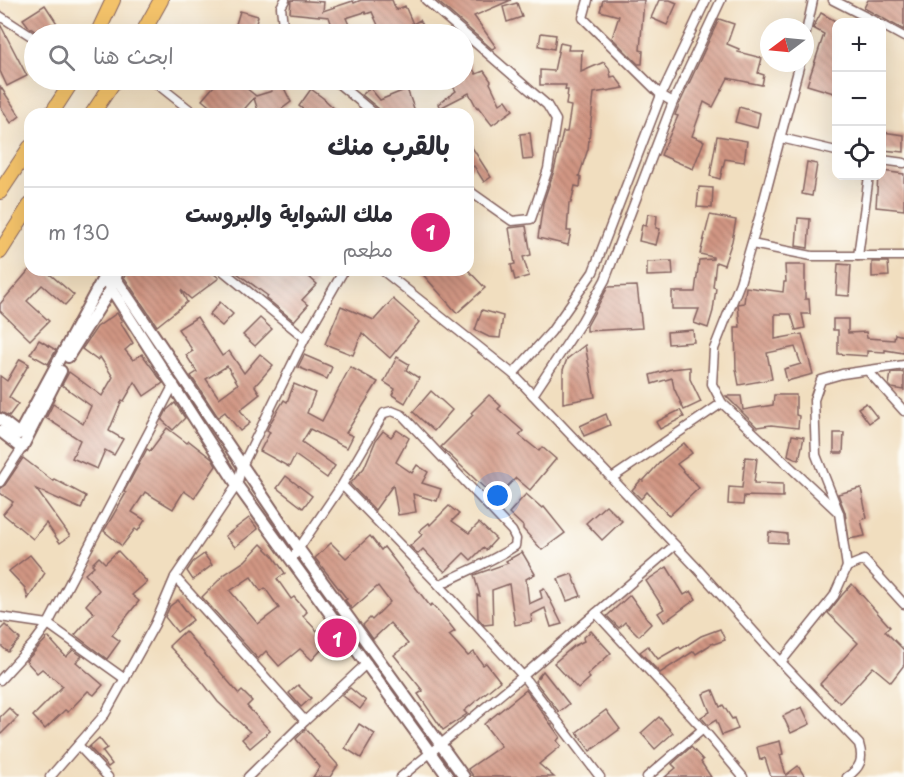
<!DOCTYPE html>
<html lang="ar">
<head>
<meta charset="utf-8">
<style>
  :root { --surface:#fff; --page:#f2f2f3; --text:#2b2b33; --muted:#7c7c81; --line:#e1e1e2; --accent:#db2777 }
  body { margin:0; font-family:"Playpen Sans","Playpen Sans Arabic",sans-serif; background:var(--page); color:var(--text); direction:rtl }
  .controls { position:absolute; right:18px; top:18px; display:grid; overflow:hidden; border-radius:12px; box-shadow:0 6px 24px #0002 }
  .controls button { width:54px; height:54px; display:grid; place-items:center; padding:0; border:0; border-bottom:2px solid var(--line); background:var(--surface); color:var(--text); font:30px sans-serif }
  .compass { position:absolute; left:760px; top:18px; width:54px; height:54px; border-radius:50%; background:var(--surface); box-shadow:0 6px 24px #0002; rotate:254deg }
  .you { position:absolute; left:498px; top:496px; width:21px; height:21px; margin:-15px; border:4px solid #fff; border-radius:50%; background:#1a73e8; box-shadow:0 0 0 9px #1a73e833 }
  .badge { display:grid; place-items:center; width:39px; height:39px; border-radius:50%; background:var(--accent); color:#fff; font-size:20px; font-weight:700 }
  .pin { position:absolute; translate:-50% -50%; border:3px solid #fff; box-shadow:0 2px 6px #0006 }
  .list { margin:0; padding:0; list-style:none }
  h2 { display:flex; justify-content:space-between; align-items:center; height:78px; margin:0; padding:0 24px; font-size:26px }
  h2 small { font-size:20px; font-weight:400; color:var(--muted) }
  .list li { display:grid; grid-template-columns:39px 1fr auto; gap:18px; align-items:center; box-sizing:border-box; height:90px; padding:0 24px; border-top:2px solid var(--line) }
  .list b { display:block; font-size:22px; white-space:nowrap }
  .list p { margin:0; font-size:20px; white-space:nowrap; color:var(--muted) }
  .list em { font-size:20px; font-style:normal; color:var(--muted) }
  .icon { flex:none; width:33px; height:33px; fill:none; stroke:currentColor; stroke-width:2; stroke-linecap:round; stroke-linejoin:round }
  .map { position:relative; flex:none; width:904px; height:777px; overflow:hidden; direction:ltr }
  .search { position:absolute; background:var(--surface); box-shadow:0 6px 24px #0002; left:24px; top:24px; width:450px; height:66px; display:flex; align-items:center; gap:15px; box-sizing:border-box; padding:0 21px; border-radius:33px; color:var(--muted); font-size:22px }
  .panel { position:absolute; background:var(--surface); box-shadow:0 6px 24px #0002; left:24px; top:108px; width:450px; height:168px; border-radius:18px; direction:rtl }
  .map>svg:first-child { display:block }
  .building { fill:url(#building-back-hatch); fill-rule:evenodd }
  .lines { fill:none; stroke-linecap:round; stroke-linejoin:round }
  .minor-casing { stroke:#84625f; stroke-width:11 }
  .tertiary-casing { stroke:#84625f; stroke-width:14 }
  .primary-casing { stroke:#84625f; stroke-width:16 }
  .minor { stroke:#fff; stroke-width:8 }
  .tertiary { stroke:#fff; stroke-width:10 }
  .primary { stroke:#f3c26a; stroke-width:14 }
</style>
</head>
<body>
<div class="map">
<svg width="904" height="777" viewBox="0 0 904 777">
  <defs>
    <pattern id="building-back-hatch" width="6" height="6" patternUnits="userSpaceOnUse" patternTransform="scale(1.5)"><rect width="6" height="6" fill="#d19683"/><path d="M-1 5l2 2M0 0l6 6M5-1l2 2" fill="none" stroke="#ac7a6b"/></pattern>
  </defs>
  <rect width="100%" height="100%" fill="#fdfcf7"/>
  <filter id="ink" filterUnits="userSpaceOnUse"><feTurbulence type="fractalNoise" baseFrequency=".0167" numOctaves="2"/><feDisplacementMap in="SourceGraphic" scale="12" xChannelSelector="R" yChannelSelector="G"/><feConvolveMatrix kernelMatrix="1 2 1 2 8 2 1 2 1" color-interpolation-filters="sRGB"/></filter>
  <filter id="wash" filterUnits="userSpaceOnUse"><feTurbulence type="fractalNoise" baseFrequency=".008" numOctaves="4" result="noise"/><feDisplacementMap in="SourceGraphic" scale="24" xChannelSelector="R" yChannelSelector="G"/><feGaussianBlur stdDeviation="1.35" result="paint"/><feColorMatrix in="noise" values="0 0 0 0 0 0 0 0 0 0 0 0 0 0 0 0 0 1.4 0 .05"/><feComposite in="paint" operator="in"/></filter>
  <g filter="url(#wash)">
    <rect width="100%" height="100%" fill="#f1debf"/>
    <g id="blocks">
      <g class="building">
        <polygon points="291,0 324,2 323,11 353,1 354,3 361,0 392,0 396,10 405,6 413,24 420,20 428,34 382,34 372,12 366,14 365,12 346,18 353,34 335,34 329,17 290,13"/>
        <polygon points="436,0 511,0 474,16 496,47 492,49"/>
        <polygon points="603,0 644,0 640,50 643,51 642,64 638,64 612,38 619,16 600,11"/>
        <polygon points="659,0 670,0 677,3 667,25 651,18"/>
        <polygon points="868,0 904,0 904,30 864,8"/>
        <polygon points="517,3 522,17 507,22 503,7"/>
        <polygon points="45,5 62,31 57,34 39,34 29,27 23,19"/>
        <polygon points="240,11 258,16 253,34 233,34"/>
        <polygon points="821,13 837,22 837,94 807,85 824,34 813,28"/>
        <polygon points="719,19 734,24 727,44 739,49 738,52 762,58 758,73 764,75 762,85 728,78 713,107 704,102 692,136 704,141 693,169 661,155 678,116 675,115 679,105"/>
        <polygon points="0,24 27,76 7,86 0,71"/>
        <polygon points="541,33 556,35 554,49 539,46"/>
        <polygon points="560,43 569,45 568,50 582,50 581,72 604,62 609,68 611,77 615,76 624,88 594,93 588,149 579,176 581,177 580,187 575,186 571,203 569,203 567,231 571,231 568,245 538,238 543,203 554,171 563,132 567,132 571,106 566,105 568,90 565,90 566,85 540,85 540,70 554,71"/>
        <polygon points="464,53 476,74 484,71 491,81 490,83 500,104 506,100 513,110 492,125 478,107 477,108 469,93 440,108 438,104 456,91 449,80 464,80"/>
        <polygon points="219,80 236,80 256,96 272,91 265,80 280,80 291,102 275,114 259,114 254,98 240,114 219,114 202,100"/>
        <polygon points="0,86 20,116 11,123 0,106"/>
        <polygon points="370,88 380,100 407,89 416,114 381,114 379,109 362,95"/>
        <polygon points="311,89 323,98 340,114 309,114 299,106"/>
        <polygon points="739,107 760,113 757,128 735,122"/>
        <polygon points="882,132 904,135 904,152 882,150"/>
        <polygon points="530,133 533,159 523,160 520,134"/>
        <polygon points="717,136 747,141 744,162 725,159 720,179 710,176"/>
        <polygon points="468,141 491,177 484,182 474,166 468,170"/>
        <polygon points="807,162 817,164 812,196 802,194"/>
        <polygon points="882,171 904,174 904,210 876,207 878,176 882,176"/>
        <polygon points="699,187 713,188 712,208 697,207"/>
        <polygon points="648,214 657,215 656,228 660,229 656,245 639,241 642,225 646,226"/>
        <polygon points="710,215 736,220 732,241 724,265 716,262 713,287 716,288 713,311 708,328 694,323 699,309 672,309 672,292 695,292 699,260 713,259 713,257 700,254"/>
        <polygon points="798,218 810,219 808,248 796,246"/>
        <polygon points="526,226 531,255 523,257 529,276 515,280 511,265 515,264 509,228"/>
        <polygon points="672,261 673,275 647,276 647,262"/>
        <polygon points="872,262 888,262 889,276 872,277"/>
        <polygon points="838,264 851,265 849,296 836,295"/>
        <polygon points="785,265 805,265 805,299 809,299 810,314 802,314 805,328 796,330 791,314 775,314 775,339 802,334 813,374 787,381 784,369 801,364 795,347 767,353 772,379 739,385 736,369 735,327 740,327 738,304 744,303 746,287 783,292 784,282 786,282"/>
        <polygon points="29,270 45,270 74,295 65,305 42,285 27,301 49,321 30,340 0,311 0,304"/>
        <polygon points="129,270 209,270 219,278 191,299 181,290 187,302 157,326 124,277"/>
        <polygon points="233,270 275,270 279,274 282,270 312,270 308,276 317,284 302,300 308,305 294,321 266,298 268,296"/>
        <polygon points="419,270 468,270 485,288 457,313"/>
        <polygon points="637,286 642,328 587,331 587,326 608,287"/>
        <polygon points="393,299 419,322 390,358 362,333 353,355 325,344 341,306 374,320"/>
        <polygon points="220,302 233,314 222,326 209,315"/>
        <polygon points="482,310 503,316 500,338 489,337 475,330"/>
        <polygon points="117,313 122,321 120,322 133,343 125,350 133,360 142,354 163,383 144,396 135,382 124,401 122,400 109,431 123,439 114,455 105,450 97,469 72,458 80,440 46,418 53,404 83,424 91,406 62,385 69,372 102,396 113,377 100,357 97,360 82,349 97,327"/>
        <path d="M197,317L222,356L229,351L244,373L260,354L273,365L255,386L260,394L240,410L250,423L240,431L225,412L218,417L191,376L197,372L186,355L193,351L178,329ZM227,366L238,384L219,398L206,379Z"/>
        <polygon points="260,318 272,329 255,346 243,335"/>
        <polygon points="833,319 848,319 848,333 866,332 867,338 894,340 895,334 904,336 904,353 885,350 885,352 867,351 867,356 838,354 838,330 833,330"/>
        <polygon points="693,330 694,342 668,344 667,332"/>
        <polygon points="39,340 56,350 48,364 30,354"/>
        <polygon points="585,345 595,397 563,403 563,370 567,359"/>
        <polygon points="304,355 332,367 327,379 298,367"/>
        <polygon points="397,357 409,364 406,370 419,378 405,403 392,395 395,389 384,382"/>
        <polygon points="20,359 29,364 9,397 18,404 9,416 0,412 0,376 7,381"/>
        <polygon points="350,367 378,382 346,433 353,436 347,448 310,429 302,442 335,466 327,478 295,455 289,467 260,451 270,432 267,430 272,420 284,400 287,402 294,384 315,393 307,413 322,421"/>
        <polygon points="690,367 690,379 701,402 684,410 674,388 672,378 652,384 650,375 671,369"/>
        <polygon points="900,372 904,373 904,390 892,388 889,385 891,373"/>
        <polygon points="431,391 452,410 434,431 413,412"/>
        <polygon points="489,395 501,406 498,409 523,431 519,435 539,451 542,447 556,459 530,490 516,478 495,498 441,447 473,415 471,413"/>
        <polygon points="774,395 796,395 796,415 799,416 798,428 771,425 757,427 726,396 741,396 743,410 773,405"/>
        <polygon points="175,403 185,418 173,430 162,420 167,410"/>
        <polygon points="866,403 877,417 869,423 858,408"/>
        <polygon points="680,410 684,417 660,429 656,422"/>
        <polygon points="606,414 610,425 584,436 580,426"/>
        <polygon points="167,428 187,443 189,441 212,459 216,466 194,498 184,491 173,509 145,492 132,512 145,520 138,531 135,529 122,546 104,531 126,493 124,492 147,449 150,451"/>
        <polygon points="397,430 409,438 396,462 412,473 417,465 428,472 422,483 441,489 437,501 413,494 416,512 398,515 393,485 375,510 350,484 364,468 376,440 383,431 391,437"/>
        <polygon points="834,433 844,433 843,453 834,453"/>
        <polygon points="792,435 804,437 799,460 788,455"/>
        <polygon points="684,443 692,453 677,464 699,488 669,516 647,492 641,499 632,490 641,480 643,481 662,460"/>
        <polygon points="745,457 757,458 754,483 783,484 783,497 744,496 743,505 728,504 729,487 742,488"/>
        <polygon points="23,458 53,481 54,479 86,496 81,509 36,489 70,536 60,543 46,523 33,539 3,514 13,502 0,493 0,488 5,485"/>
        <polygon points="286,476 312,496 303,508 277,488"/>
        <polygon points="861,488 867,518 861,520 865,536 849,539 845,512 838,494"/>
        <polygon points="526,494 542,508 544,507 565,533 542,550 523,529 523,526 509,513"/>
        <polygon points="606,505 622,521 602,540 586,523"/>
        <polygon points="449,506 459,514 452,521 469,533 479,523 496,539 486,550 483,548 471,560 464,553 445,572 423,549 418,554 410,546 422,535 419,531 429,523 430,525"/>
        <polygon points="249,518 258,529 235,547 225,536"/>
        <polygon points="769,532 787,534 787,543 768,542"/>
        <polygon points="370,536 381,550 384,547 430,606 432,604 448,622 455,631 449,635 468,656 474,652 483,665 486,663 500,681 464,711 467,714 443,730 418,694 423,691 394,655 408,644 390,623 373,639 363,625 370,618 372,620 390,602 378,586 352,609 345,600 347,599 315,558 331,543 346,558"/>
        <path d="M261,544L273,556L285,573L277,579L291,599L294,597L307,612L303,616L317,631L321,627L333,637L312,660L300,649L279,666L266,651L258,659L202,597L225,574L245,561ZM251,577L261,591L265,588L279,608L258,624L230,591Z"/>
        <polygon points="118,551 147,582 132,595 139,601 112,635 120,641 107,659 75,635 94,613 86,605 99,590 85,574 94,566 92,564 99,557 105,563"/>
        <polygon points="522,552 535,574 526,579 529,604 542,598 540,590 544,588 562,624 551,627 545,608 531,615 532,622 515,625 509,584 492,590 493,624 484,625 478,618 477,595 480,596 474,575 508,563 506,561"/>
        <polygon points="204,554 212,565 193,580 187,571 193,562"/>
        <polygon points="30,555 45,573 28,599 25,588 9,571"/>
        <polygon points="667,567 684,595 691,591 696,599 664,622 658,613 664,609 646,581"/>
        <polygon points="572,574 581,596 567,601 558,579"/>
        <polygon points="852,584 890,627 885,631 904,650 904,665 891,682 873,667 840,703 820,684 858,643 828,613 842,595"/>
        <polygon points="630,595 651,624 639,636 625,622 619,628 607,616"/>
        <polygon points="178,600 193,620 177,632 165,617 170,606"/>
        <polygon points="5,625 20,639 8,652 0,645 0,630"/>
        <polygon points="720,629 725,640 714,644 713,643 696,654 694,651 660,673 640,652 648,646 658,659 679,647 681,649 701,636"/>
        <polygon points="185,631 239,694 242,691 252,701 247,706 270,731 250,748 242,739 250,732 218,702 200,679 169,646"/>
        <polygon points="591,631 611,653 587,675 590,678 578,689 554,663 574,646 584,641 583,638"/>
        <polygon points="48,637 66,657 73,650 82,656 76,662 103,685 94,695 88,691 68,712 65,710 45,729 33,716 63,686 42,669 37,673 26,661"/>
        <polygon points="543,671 569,704 559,712 535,681"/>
        <polygon points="298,685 311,698 301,707 289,693"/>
        <polygon points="350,688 366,701 360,709 342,695"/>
        <polygon points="526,690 560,737 557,741 561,746 539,764 554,777 474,777 468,769 501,746 484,724"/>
        <polygon points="713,690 720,707 723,705 732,719 734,718 738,729 722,735 716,720 708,725 701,717 710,712 703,694"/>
        <polygon points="802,707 810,724 791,733 783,716"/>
        <polygon points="9,708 18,717 0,735 0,717"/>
        <polygon points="606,710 620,729 590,751 577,732"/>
        <polygon points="659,717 673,733 655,749 641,733"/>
        <polygon points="359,724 375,734 361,758 345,748"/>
        <polygon points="306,729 338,765 330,777 313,777 320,767 296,739"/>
        <polygon points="99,738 107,748 102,751 112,764 108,767 89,747"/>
        <polygon points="780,741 783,754 780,755 786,775 798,766 805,777 771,777 765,758 760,760 757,747"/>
        <polygon points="691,747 703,760 701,762 711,777 665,777 676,768 672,764"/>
      </g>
    </g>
  </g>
  <g filter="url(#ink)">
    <use href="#blocks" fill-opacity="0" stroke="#84625f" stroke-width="1.5"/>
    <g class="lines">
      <defs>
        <g id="minor">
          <polyline points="426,0 547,105 556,120 548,169 531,219 512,221 468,190"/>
          <polyline points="588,0 583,18 661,95 673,102"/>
          <polyline points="833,0 876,22"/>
          <polyline points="0,16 34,38"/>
          <polyline points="882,25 904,37"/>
          <polyline points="284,34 281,7 285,0"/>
          <polyline points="805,37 813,0"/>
          <polyline points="800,63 761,211 740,283 714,349 712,384 722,403 839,513"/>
          <polyline points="152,80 195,114"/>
          <polyline points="334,80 375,114"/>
          <polyline points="781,138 836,151"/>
          <polyline points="882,160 904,163"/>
          <polyline points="752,244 812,256 904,256"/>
          <polyline points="858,256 869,176"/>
          <polyline points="98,270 111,289 120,270"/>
          <polyline points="222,270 305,338"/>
          <path d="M382,270L513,374L694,565L781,662L859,744C864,760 860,768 847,777"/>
          <polyline points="869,372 904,411"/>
          <polyline points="513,374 551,332 593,272 661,95 706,0"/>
          <polyline points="533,395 582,321 605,280 673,102 721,0"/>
          <polyline points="612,478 722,403"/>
          <polyline points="0,482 22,448"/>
          <path d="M291,560L342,485L384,413L392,411L402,415L512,531L516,539L515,546C491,562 464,572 439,585L342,485"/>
          <polyline points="847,567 864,560 904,604"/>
          <polyline points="175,577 305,721"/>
          <polyline points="439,585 523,676 600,777"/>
          <polyline points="596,613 703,729"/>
          <polyline points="0,617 48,624 174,384"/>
          <polyline points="781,662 834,596 847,567 839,513 816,455 814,400 821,380 842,374 904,365"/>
          <polyline points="0,680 34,643 48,624 125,679"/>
          <polyline points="78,745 108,777"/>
          <polyline points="50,777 105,714 155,624 175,577 237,485 242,466 305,338 344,270"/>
          <polyline points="248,777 305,721 367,663"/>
          <polyline points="401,777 523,676 675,545"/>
          <polyline points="647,777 703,729 743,777"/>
        </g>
        <g id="tertiary">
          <polyline points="68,357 111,289 237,485 448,777"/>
          <polyline points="0,419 19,434 103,278 116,279 299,549 464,777"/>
          <polyline points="0,431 22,448 61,371"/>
        </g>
        <g id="primary">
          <polyline points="97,34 113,0"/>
          <polyline points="142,34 161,0"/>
          <polyline points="51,114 73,80"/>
          <polyline points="92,114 115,80"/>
          <polyline points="0,192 30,147"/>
          <polyline points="0,252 30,205"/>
        </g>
      </defs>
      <use href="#minor" class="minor-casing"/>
      <use href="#tertiary" class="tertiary-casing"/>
      <use href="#primary" class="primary-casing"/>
      <use href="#minor" class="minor"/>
      <use href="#tertiary" class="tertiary"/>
      <use href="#primary" class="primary"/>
    </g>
  </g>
</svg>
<div class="controls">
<button>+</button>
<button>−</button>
<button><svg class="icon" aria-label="locate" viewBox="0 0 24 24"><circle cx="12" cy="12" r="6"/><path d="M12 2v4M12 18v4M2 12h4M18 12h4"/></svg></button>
</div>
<svg class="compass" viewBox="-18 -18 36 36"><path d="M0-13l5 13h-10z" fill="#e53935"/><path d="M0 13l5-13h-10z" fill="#7c7c81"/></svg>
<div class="you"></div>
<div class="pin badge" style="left:337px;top:638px">1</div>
<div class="search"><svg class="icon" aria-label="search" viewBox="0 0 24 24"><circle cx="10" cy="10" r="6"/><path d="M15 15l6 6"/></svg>ابحث هنا</div>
<section class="panel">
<h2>بالقرب منك<small></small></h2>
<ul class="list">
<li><span class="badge">1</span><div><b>ملك الشواية والبروست</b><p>مطعم</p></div><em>130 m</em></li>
</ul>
</section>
</div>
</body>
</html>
